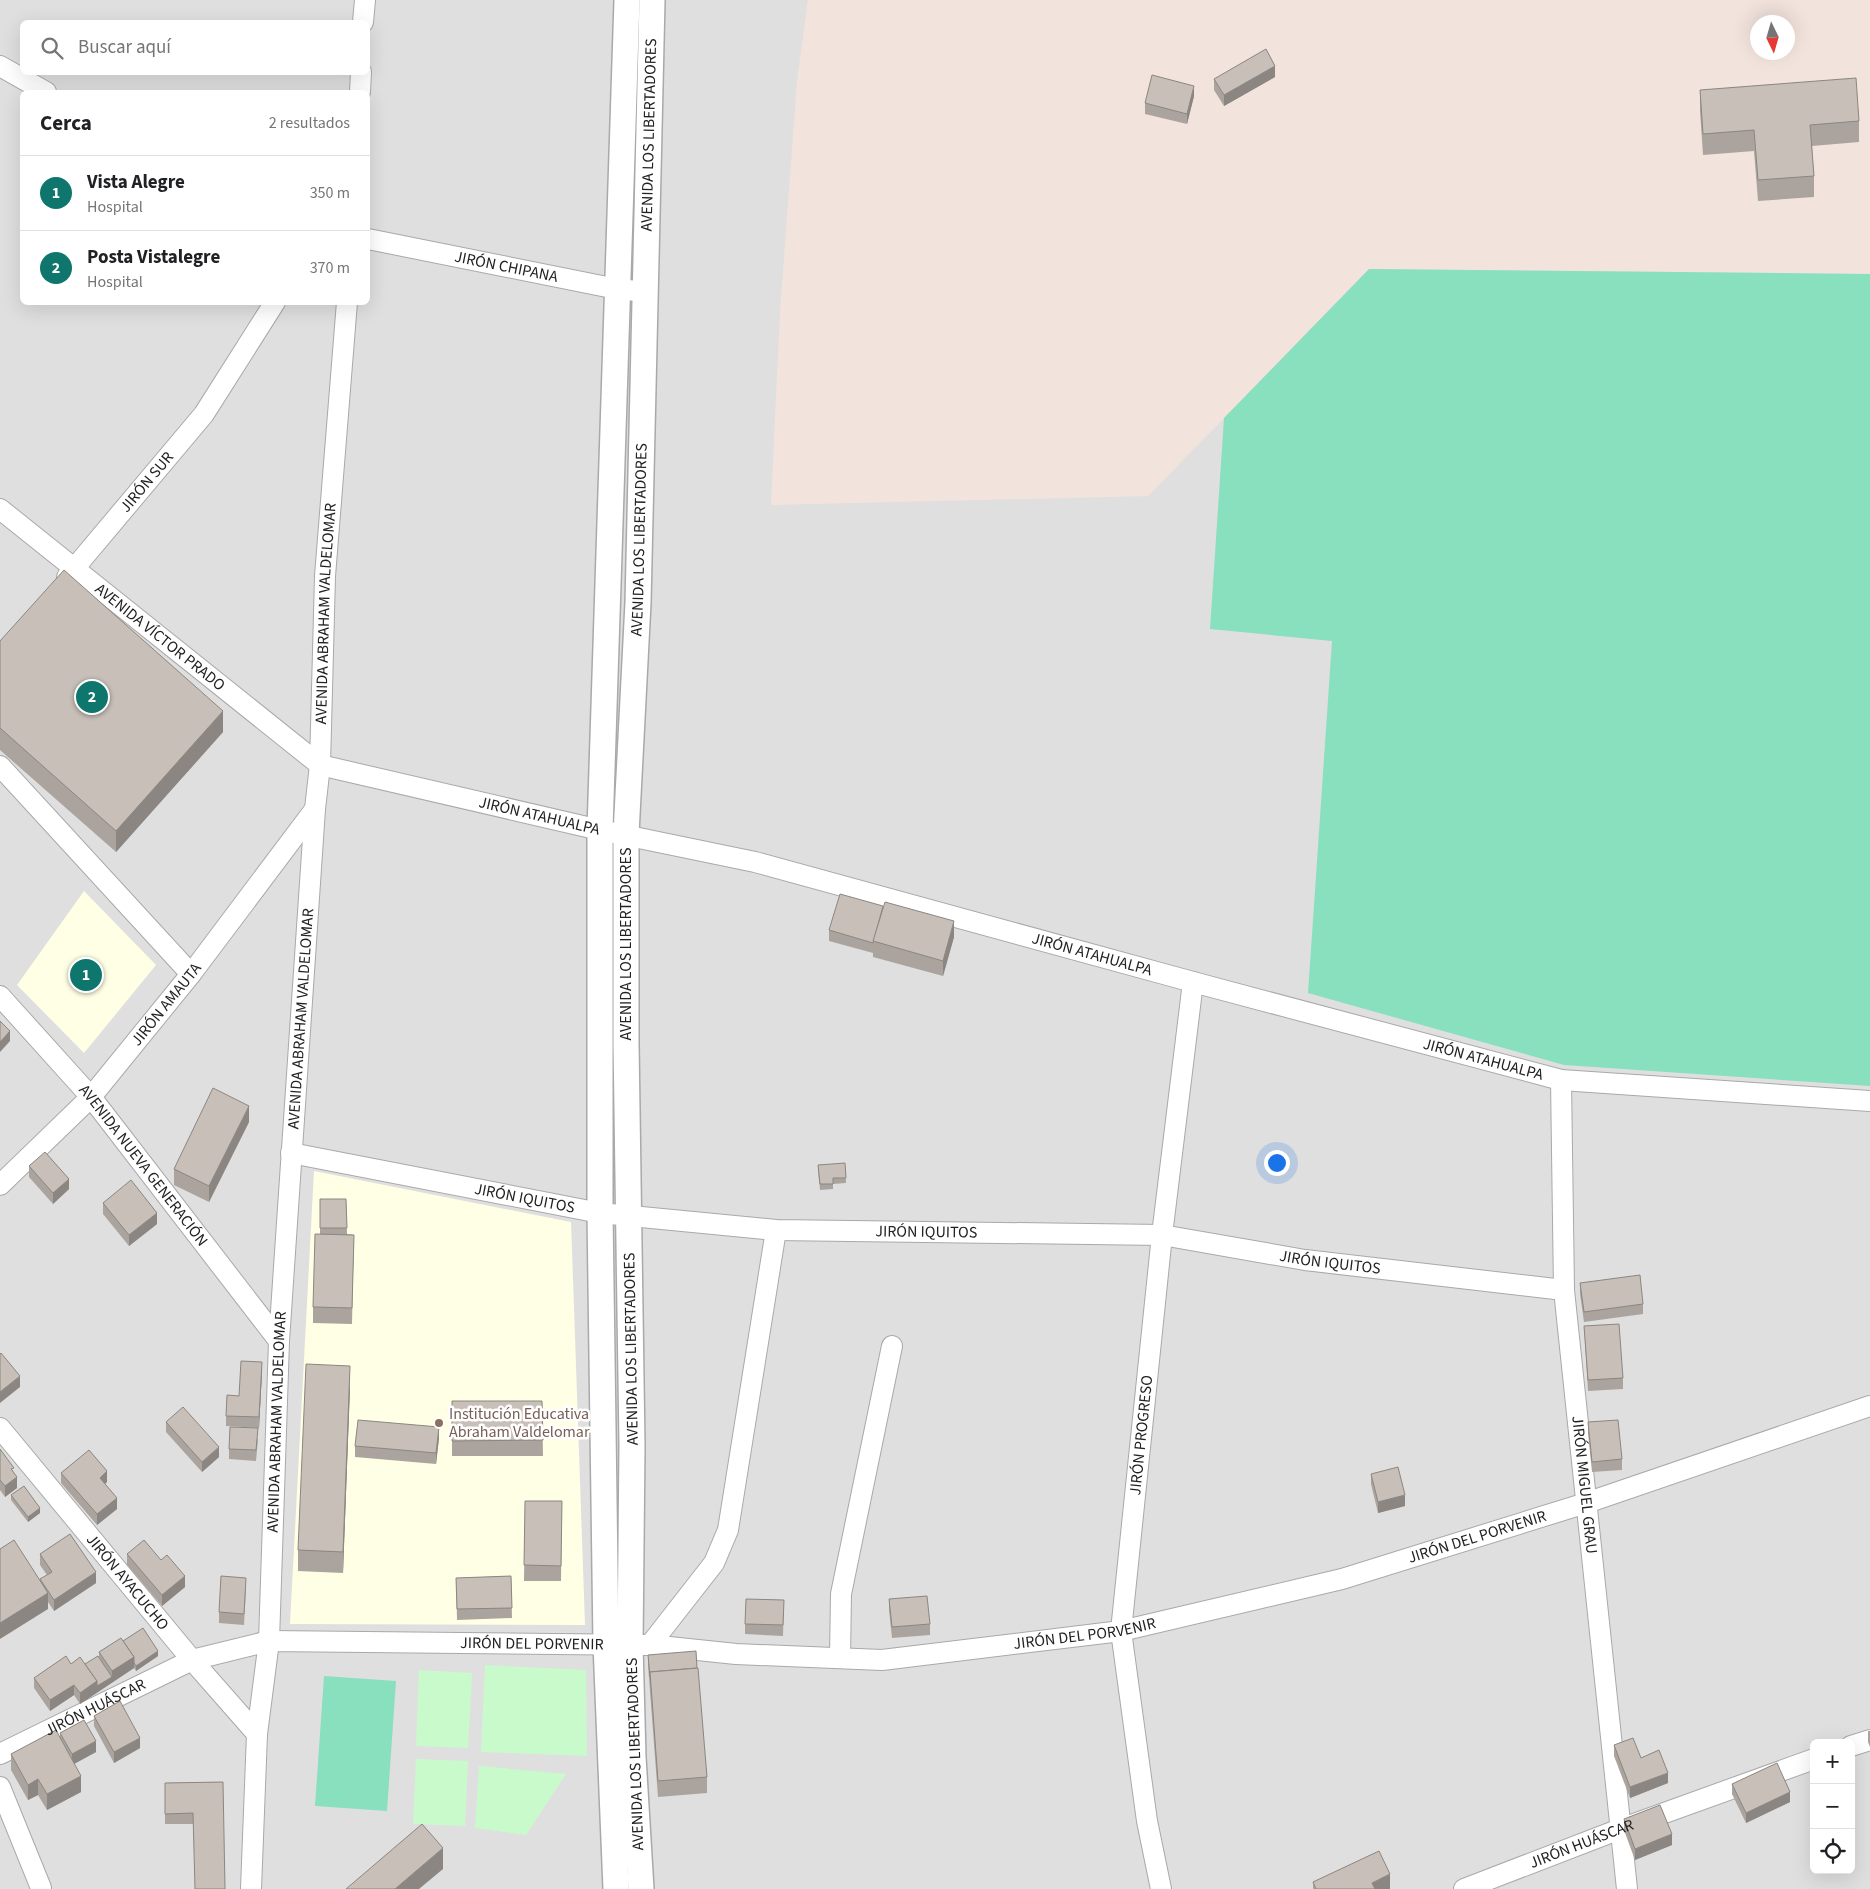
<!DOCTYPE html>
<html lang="es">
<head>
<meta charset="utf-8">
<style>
  :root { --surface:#fff; --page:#f6f6f6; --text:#202124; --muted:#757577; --line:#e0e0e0; --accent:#0f766e }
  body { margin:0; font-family:"Source Sans 3",sans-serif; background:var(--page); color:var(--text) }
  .controls { position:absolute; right:15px; bottom:15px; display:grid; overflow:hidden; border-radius:8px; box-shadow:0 5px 20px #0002 }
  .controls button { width:45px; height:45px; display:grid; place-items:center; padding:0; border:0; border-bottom:1px solid var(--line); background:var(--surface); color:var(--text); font:25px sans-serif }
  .compass { position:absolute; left:1750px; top:15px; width:45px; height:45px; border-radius:50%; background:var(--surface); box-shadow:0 5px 20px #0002; rotate:175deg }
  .you { position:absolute; left:1276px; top:1162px; width:18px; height:18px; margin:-12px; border:4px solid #fff; border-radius:50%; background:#1a73e8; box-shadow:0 0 0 8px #1a73e833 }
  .badge { display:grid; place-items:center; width:32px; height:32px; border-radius:50%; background:var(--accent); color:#fff; font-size:16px; font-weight:700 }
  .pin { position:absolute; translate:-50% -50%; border:2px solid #fff; box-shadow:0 1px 5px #0006 }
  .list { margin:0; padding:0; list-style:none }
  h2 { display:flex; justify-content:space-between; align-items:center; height:65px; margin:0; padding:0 20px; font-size:21px }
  h2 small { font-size:16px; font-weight:400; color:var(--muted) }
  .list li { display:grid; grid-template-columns:32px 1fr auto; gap:15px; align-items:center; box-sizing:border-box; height:75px; padding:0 20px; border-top:1px solid var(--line) }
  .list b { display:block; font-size:19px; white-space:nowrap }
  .list p { margin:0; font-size:16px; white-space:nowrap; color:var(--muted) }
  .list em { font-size:16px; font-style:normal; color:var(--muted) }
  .icon { flex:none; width:28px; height:28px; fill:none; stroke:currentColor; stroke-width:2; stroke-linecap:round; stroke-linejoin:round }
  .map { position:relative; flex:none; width:1870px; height:1889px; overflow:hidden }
  .search { position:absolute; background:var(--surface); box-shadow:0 5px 20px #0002; left:20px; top:20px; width:350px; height:55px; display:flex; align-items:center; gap:12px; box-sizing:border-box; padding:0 18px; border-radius:8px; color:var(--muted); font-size:19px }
  .panel { position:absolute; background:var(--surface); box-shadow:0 5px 20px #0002; left:20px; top:90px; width:350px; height:215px; border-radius:8px }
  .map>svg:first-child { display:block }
  .residential { fill:#e0dfdf; fill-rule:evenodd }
  .education { fill:#ffffe5 }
  .military { fill:#f3e3dd; fill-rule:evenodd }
  .park { fill:#c8facc }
  .pitch { fill:#88e0be }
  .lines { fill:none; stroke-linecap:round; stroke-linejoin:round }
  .minor-casing { stroke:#a9a9a9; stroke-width:22 }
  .tertiary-casing { stroke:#a9a9a9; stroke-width:28 }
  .minor { stroke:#fff; stroke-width:20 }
  .tertiary { stroke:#fff; stroke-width:25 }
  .wall { fill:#aba49e }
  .shaded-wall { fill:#8b8681 }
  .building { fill:#c7bfb8; stroke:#8b8681 }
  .education-dot { fill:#8d6e63; stroke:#fff; stroke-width:2 }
  .labels { text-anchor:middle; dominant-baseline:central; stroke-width:5; stroke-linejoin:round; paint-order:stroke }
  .street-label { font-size:16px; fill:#222; stroke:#fff }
  .education-label { font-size:16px; fill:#785e54; stroke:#fff; text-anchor:start }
</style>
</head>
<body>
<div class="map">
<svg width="1870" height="1889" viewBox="0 0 1870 1889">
  <rect width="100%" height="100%" fill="#f2efe9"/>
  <path class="residential" d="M0,0H1870V1889H0ZM22,22H368V72H22ZM1758,22H1788V52H1758ZM22,92H368V302H22ZM1814,1743H1851V1870H1814Z"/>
  <g class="education">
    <polygon points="84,891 156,965 84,1053 17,985"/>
    <polygon points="314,1171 571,1222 585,1625 290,1624"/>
  </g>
  <path class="military" d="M808,0H1870V274L1369,269L1148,496L771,505L780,313L797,81ZM1758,22H1788V52H1758Z"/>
  <g class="park">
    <polygon points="485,1665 586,1670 587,1756 481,1752"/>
    <polygon points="419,1670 472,1673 468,1748 416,1746"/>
    <polygon points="416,1759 468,1761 465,1826 413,1824"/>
    <polygon points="479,1766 566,1774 526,1835 475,1828"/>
  </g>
  <g class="pitch">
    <polygon points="1369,269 1870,274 1870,1086 1564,1065 1308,993 1332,641 1210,629 1224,418"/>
    <polygon points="324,1676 396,1681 387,1811 315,1806"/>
  </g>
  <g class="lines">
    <defs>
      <g id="minor">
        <polyline points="363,22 365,0"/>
        <polyline points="0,66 46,92"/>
        <polyline points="360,92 361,72"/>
        <path id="s1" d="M368,239L617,289L647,292"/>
        <path id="s2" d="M0,509L320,765L600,830L755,862L1193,982L1561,1080L1870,1101"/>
        <path id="s3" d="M67,577L204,414L275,302"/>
        <polyline points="0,766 191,974"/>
        <path id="s4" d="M0,996L91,1097L279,1341"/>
        <path id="s5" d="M1561,1080L1564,1290L1627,1889"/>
        <path id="s6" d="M291,1153L600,1213L776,1230L1162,1235L1305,1260L1564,1290"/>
        <path id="s7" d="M0,1185L91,1097L191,974L315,809"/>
        <path id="s8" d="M0,1428L192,1660L257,1734"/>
        <polyline points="650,1645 714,1563 728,1530 776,1230"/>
        <polyline points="840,1658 841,1594 892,1346"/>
        <polyline points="1851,1746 1870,1740"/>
        <path id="s9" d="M0,1754L192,1660L269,1641L650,1645L736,1654L882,1660L1121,1631L1342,1579L1586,1503L1870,1406"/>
        <polyline points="0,1787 41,1888"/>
        <path id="s10" d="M251,1889L257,1734L269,1641L279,1341L315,809L320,765L325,576L347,302"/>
        <path id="s11" d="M1161,1889L1147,1821L1121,1631L1162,1235L1193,982"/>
        <path id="s12" d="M1464,1889L1620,1829L1814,1759"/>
      </g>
      <g id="tertiary">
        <polyline points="616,1889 606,1644 600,1213 600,830 627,0"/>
        <path id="s13" d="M641,1889L633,1757L630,1645L632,1446L626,1043V834L638,603L652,0"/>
      </g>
    </defs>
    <use href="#minor" class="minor-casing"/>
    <use href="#tertiary" class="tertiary-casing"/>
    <use href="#minor" class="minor"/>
    <use href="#tertiary" class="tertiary"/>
  </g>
  <g class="wall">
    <polygon points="1275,77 1224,106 1214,90 1214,79"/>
    <polygon points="1700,90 1859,121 1859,142 1812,146 1814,176 1814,197 1758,201 1754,151 1703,155 1700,111"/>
    <polygon points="1194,96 1187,124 1145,114 1145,103"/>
    <polygon points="0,641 223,732 116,852 0,750"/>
    <polygon points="829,930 954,937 943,976 873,957 873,953 829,941"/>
    <polygon points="249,1122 209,1202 174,1185 174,1169"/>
    <polygon points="845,1163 846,1183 833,1184 833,1189 820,1190 818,1170"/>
    <polygon points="29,1166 69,1189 53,1204 29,1177"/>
    <polygon points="320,1199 346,1199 347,1234 354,1235 352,1324 313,1323 313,1307 320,1234"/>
    <polygon points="103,1203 157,1224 129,1246 103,1214"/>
    <polygon points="1580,1283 1643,1304 1643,1314 1584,1322 1580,1294"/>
    <polygon points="1584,1326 1623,1378 1623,1389 1588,1391"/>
    <polygon points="262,1372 259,1428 226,1426 226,1416 239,1396"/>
    <polygon points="350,1387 343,1573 298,1571 298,1550"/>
    <polygon points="452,1401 542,1401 543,1456 452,1456"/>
    <polygon points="166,1422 219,1457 202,1472 166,1432"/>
    <polygon points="1588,1422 1622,1459 1622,1470 1592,1472 1588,1433"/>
    <polygon points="439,1438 436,1464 355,1457 355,1446"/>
    <polygon points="258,1439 256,1461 229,1459 229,1449"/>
    <polygon points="0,1449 14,1473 17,1488 5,1497 0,1490"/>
    <polygon points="61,1473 107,1482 105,1484 117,1509 97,1525 61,1483"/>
    <polygon points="1371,1474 1405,1506 1378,1513 1371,1484"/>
    <polygon points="11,1495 40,1513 28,1522 11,1500"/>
    <polygon points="525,1501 562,1501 561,1581 524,1581"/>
    <polygon points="40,1554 96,1583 54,1611 48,1602 48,1609 40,1581 40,1579 47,1575 40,1565"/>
    <polygon points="127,1554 185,1587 162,1606 127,1565"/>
    <polygon points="511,1576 512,1618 457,1620 456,1578"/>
    <polygon points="246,1588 244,1625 219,1623 219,1612"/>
    <polygon points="889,1599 930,1624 930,1635 892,1638 889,1610"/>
    <polygon points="784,1600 783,1636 745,1634 745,1624"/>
    <polygon points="123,1641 158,1656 136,1671 134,1668 80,1704 74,1695 50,1711 34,1688 34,1678 71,1664 85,1664 99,1657 99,1652"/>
    <polygon points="648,1655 707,1777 707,1793 658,1797 648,1665"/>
    <polygon points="94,1716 140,1748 114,1763 94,1726"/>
    <polygon points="1868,1731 1870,1731 1870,1747 1868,1742"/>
    <polygon points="60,1733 96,1752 74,1764 81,1792 47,1810 38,1795 28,1800 11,1770 11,1754 60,1738"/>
    <polygon points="1614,1745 1641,1758 1668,1783 1630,1798 1614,1756"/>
    <polygon points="223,1782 193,1824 165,1824 165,1783"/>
    <polygon points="1732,1784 1790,1802 1746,1823 1732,1794"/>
    <polygon points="1624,1819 1672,1845 1635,1860 1624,1830"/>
    <polygon points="1313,1882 1390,1889 1313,1889"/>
  </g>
  <g class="shaded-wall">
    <polygon points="1275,66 1275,77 1224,106 1224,95"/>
    <polygon points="1194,86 1194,96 1187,124 1187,114"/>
    <polygon points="223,711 223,732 116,852 116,831"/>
    <polygon points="954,921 954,937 943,976 943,961"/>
    <polygon points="10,1031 10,1041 0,1052 0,1042"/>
    <polygon points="249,1106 249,1122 209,1202 209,1186"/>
    <polygon points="69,1179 69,1189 53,1204 53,1193"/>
    <polygon points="157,1213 157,1224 129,1246 129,1235"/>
    <polygon points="262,1362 262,1372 259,1428 259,1417"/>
    <polygon points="350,1366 350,1387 343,1573 343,1552"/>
    <polygon points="20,1376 20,1387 0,1403 0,1392"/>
    <polygon points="439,1427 439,1438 436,1464 436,1453"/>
    <polygon points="219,1447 219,1457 202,1472 202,1462"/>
    <polygon points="107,1471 107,1482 100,1488 100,1478"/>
    <polygon points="17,1477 17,1488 5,1497 5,1486"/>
    <polygon points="1405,1495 1405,1506 1378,1513 1378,1502"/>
    <polygon points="117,1498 117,1509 97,1525 97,1514"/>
    <polygon points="40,1508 40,1513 28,1522 28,1517"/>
    <polygon points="96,1572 96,1583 54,1611 54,1600"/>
    <polygon points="185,1576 185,1587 162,1606 162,1595"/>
    <polygon points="48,1593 48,1609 0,1639 0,1623"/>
    <polygon points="158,1651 158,1656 136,1671 136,1666"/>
    <polygon points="134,1657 134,1668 80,1704 80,1693 97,1681 112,1677 112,1671"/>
    <polygon points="74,1685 74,1695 50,1711 50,1700"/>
    <polygon points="140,1738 140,1748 114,1763 114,1752"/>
    <polygon points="96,1741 96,1752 72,1765 72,1754"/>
    <polygon points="1668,1773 1668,1783 1630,1798 1630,1787"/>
    <polygon points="81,1776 81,1792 47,1810 47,1794"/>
    <polygon points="38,1779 38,1795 28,1800 28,1785"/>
    <polygon points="1790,1792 1790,1802 1746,1823 1746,1813"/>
    <polygon points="1672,1834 1672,1845 1635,1860 1635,1849"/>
    <polygon points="443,1848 443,1869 419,1889 395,1889"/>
    <polygon points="1390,1874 1390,1889 1372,1889 1372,1883"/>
  </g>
  <g class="building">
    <polygon points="1266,49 1275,66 1224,95 1214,79"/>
    <polygon points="1152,75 1194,86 1187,114 1145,103"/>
    <polygon points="1856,78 1859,121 1810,125 1814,176 1758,180 1754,130 1703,134 1700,90"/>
    <polygon points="64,570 223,711 116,831 0,728 0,641"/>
    <polygon points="840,894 883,906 873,943 829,930"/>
    <polygon points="885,902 954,921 943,961 873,941"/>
    <polygon points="0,1021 10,1031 0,1042"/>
    <polygon points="213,1088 249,1106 209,1186 174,1169"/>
    <polygon points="45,1152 69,1179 53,1193 29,1166"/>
    <polygon points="845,1163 846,1178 833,1178 833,1184 820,1184 818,1165"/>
    <polygon points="131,1180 157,1213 129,1235 103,1203"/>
    <polygon points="320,1199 346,1199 347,1228 320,1228"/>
    <polygon points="315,1234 354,1235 352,1308 313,1307"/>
    <polygon points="1640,1275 1643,1304 1584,1312 1580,1283"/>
    <polygon points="1619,1324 1623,1378 1588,1380 1584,1326"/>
    <polygon points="1,1353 20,1376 0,1392 0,1354"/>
    <polygon points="241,1361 262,1362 259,1417 226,1416 227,1395 239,1396"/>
    <polygon points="306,1364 350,1366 343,1552 298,1550"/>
    <polygon points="452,1401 542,1401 543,1440 452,1441"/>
    <polygon points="183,1407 219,1447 202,1462 166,1422"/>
    <polygon points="358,1420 439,1427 436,1453 355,1446"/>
    <polygon points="1618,1420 1622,1459 1592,1462 1588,1422"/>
    <polygon points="230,1427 258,1428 256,1450 229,1449"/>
    <polygon points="0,1449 14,1468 11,1469 17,1477 5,1486 0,1480"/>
    <polygon points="89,1450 107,1471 100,1478 117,1498 97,1514 61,1473"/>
    <polygon points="1398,1467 1405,1495 1378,1502 1371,1474"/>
    <polygon points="24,1486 40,1508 28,1517 11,1495"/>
    <polygon points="525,1501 562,1501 561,1566 524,1565"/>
    <polygon points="70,1534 96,1572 54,1600 40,1579 52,1572 40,1554"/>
    <polygon points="14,1540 48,1593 0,1623 0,1549"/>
    <polygon points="144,1540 161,1560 167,1555 185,1576 162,1595 127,1554"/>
    <polygon points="221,1576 246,1578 244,1614 219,1612"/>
    <polygon points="511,1576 512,1608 457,1609 456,1578"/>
    <polygon points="927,1596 930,1624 892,1627 889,1599"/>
    <polygon points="746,1599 784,1600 783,1625 745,1624"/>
    <polygon points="143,1628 158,1651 136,1666 134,1663 134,1657 123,1641"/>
    <polygon points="121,1638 134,1657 112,1671 99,1652"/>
    <polygon points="696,1651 697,1668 650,1672 650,1677 648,1655"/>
    <polygon points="66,1656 71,1664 80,1657 97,1681 80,1693 74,1685 50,1700 34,1678"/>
    <polygon points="98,1656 112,1677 97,1686 97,1681 85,1664"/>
    <polygon points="698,1668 707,1777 658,1781 650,1672"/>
    <polygon points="120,1701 140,1738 114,1752 94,1716"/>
    <polygon points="84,1720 96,1741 72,1754 60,1733"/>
    <polygon points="56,1730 81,1776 47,1794 38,1779 28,1785 11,1754"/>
    <polygon points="1633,1738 1641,1758 1659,1750 1668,1773 1630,1787 1614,1745"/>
    <polygon points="1777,1763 1790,1792 1746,1813 1732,1784"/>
    <polygon points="223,1782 225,1889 195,1889 193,1813 165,1814 165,1783"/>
    <polygon points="1660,1805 1672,1834 1635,1849 1624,1819"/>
    <polygon points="422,1824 443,1848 395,1889 346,1889"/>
    <polygon points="1379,1851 1390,1874 1372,1883 1375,1889 1316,1889 1313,1882"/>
  </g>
  <circle class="education-dot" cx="439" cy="1423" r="5"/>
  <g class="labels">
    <g class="street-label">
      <text stroke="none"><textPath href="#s13" startOffset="1755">AVENIDA LOS LIBERTADORES</textPath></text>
      <text stroke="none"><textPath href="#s1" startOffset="141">JIRÓN CHIPANA</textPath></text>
      <text stroke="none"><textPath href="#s3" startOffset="124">JIRÓN SUR</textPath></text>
      <text stroke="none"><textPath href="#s13" startOffset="1350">AVENIDA LOS LIBERTADORES</textPath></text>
      <text stroke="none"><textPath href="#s10" startOffset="1278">AVENIDA ABRAHAM VALDELOMAR</textPath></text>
      <text stroke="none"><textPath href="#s2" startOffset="205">AVENIDA VÍCTOR PRADO</textPath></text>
      <text stroke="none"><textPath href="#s2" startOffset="635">JIRÓN ATAHUALPA</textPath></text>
      <text transform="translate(626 944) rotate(-90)">AVENIDA LOS LIBERTADORES</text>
      <text stroke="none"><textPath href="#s2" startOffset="1205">JIRÓN ATAHUALPA</textPath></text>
      <text stroke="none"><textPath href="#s7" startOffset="246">JIRÓN AMAUTA</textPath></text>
      <text stroke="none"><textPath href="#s10" startOffset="872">AVENIDA ABRAHAM VALDELOMAR</textPath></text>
      <text stroke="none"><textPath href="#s2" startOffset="1610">JIRÓN ATAHUALPA</textPath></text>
      <text stroke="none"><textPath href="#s4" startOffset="222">AVENIDA NUEVA GENERACIÓN</textPath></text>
      <text stroke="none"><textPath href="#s6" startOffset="238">JIRÓN IQUITOS</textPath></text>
      <text stroke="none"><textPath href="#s6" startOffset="642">JIRÓN IQUITOS</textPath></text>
      <text stroke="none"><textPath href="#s6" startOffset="1048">JIRÓN IQUITOS</textPath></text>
      <text transform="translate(631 1349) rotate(-91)">AVENIDA LOS LIBERTADORES</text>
      <text stroke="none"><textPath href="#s10" startOffset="468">AVENIDA ABRAHAM VALDELOMAR</textPath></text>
      <text stroke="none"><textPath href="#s11" startOffset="458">JIRÓN PROGRESO</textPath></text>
      <text stroke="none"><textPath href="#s5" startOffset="406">JIRÓN MIGUEL GRAU</textPath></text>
      <text stroke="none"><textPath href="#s9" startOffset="1516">JIRÓN DEL PORVENIR</textPath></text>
      <text stroke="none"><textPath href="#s8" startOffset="200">JIRÓN AYACUCHO</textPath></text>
      <text stroke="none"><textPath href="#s9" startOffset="1111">JIRÓN DEL PORVENIR</textPath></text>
      <text stroke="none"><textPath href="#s9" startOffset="556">JIRÓN DEL PORVENIR</textPath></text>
      <text stroke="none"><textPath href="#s9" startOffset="106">JIRÓN HUÁSCAR</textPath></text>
      <text transform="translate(635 1754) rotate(-92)">AVENIDA LOS LIBERTADORES</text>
      <text stroke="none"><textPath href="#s12" startOffset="126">JIRÓN HUÁSCAR</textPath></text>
    </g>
    <g class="education-label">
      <text x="449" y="1414">Institución Educativa<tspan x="449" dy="18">Abraham Valdelomar</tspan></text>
    </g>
  </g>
</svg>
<div class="controls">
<button>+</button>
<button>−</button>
<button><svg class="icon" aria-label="locate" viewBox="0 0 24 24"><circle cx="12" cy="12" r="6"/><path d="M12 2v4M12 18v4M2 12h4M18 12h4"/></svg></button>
</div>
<svg class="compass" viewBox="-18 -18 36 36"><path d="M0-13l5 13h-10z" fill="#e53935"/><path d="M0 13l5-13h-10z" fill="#757577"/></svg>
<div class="you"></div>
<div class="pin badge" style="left:86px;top:975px">1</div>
<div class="pin badge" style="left:92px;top:697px">2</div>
<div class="search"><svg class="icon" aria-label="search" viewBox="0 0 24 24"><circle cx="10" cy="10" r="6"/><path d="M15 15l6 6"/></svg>Buscar aquí</div>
<section class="panel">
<h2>Cerca<small>2 resultados</small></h2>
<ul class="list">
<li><span class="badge">1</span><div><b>Vista Alegre</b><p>Hospital</p></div><em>350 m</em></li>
<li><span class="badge">2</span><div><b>Posta Vistalegre</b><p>Hospital</p></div><em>370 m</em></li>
</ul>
</section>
</div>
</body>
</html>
